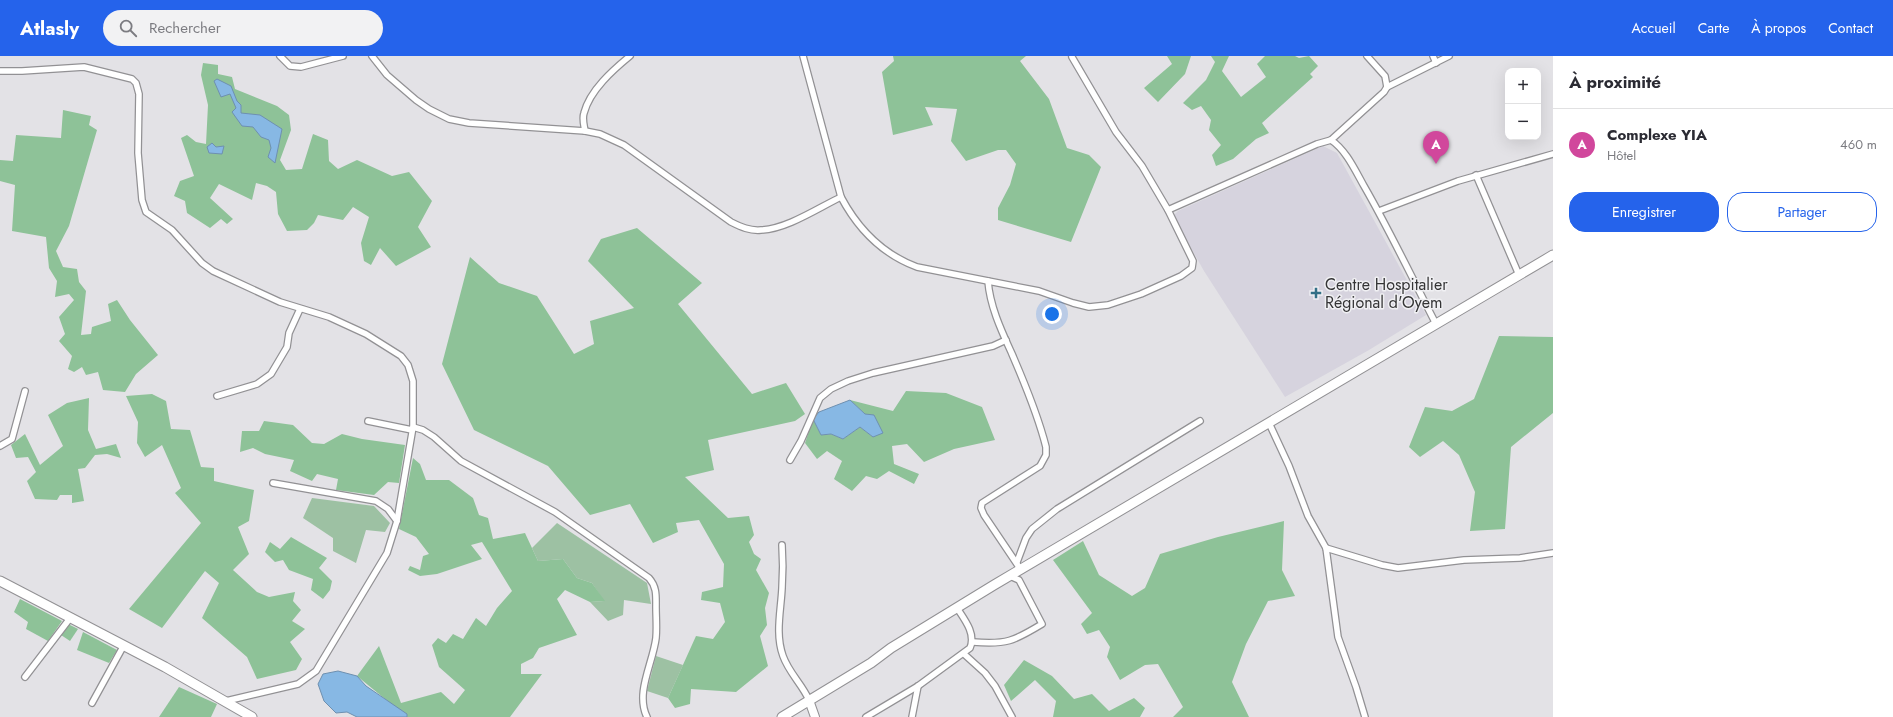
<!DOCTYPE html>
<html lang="fr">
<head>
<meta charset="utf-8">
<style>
  :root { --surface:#fff; --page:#f2f2f3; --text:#2b2b33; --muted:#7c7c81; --line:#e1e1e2; --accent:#2563eb }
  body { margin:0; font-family:Jost,sans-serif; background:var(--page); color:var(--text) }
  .controls { position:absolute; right:12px; top:12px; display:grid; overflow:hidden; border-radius:8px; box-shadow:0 4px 16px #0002 }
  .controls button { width:36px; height:36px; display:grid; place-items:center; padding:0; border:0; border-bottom:1px solid var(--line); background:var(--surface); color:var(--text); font:20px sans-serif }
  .you { position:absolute; left:1052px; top:258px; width:14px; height:14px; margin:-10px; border:3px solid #fff; border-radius:50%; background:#1a73e8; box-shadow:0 0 0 6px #1a73e833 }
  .badge { display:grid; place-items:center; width:26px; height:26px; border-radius:50%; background:var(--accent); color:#fff; font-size:13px; font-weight:700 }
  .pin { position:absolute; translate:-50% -33px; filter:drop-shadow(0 1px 2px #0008) }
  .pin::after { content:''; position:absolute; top:21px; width:14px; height:12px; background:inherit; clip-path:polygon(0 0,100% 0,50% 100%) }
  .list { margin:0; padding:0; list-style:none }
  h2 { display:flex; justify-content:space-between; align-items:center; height:52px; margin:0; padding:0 16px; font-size:17px }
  h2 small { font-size:13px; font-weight:400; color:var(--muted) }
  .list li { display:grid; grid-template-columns:26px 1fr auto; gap:12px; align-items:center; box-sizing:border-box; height:72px; padding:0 16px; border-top:1px solid var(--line) }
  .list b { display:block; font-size:15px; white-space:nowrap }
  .list p { margin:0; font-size:13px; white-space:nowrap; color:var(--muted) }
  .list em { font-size:13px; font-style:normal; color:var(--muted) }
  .actions { display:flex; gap:8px; padding:12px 16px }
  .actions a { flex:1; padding:9px 0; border:1px solid var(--accent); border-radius:16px; text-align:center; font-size:14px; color:var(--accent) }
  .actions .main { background:var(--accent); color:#fff }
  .icon { flex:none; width:22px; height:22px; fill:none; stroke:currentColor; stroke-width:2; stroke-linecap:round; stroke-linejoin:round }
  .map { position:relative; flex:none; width:1553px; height:661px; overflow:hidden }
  header { display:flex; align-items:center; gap:24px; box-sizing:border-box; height:56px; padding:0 20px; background:var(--accent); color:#fff }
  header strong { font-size:19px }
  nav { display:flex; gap:22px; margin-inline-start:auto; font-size:14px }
  .search { width:280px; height:36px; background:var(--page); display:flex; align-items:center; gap:10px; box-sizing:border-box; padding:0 14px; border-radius:22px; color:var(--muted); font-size:15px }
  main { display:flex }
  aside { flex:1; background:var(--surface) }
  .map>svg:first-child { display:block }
  .built { fill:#d6d3de }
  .green { fill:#9dc1a3 }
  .forest { fill:#8ec298 }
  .water { fill:#87b8e4; stroke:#6e90b0 }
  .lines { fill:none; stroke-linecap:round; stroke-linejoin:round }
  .minor-casing { stroke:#929194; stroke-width:8 }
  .secondary-casing { stroke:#929194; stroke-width:10 }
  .primary-casing { stroke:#929194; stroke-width:11 }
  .minor { stroke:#fff; stroke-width:5.5 }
  .secondary { stroke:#fff; stroke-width:8 }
  .primary { stroke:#fff; stroke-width:9 }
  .poi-dot { fill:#336f86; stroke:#f0f0f3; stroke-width:1.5 }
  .labels { text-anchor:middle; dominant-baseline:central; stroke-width:3; stroke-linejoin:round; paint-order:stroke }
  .poi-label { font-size:16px; fill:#343435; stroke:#f0f0f3; text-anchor:start }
</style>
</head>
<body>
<header>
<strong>Atlasly</strong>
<div class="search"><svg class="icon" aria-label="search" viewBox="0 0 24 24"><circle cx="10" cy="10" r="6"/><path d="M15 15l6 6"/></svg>Rechercher</div>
<nav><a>Accueil</a><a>Carte</a><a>À propos</a><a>Contact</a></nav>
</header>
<main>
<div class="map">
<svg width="1553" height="661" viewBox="0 0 1553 661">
  <rect width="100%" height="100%" fill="#e3e2e6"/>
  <polygon class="built" points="1323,90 1337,97 1426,259 1369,294 1285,341 1204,215 1173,160 1178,155"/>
  <g class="green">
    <polygon points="312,442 374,450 390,467 385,476 366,474 356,507 333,495 333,482 303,462"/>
    <polygon points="557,467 647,527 651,548 624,544 623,559 608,565 590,546 604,545 592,527 577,522 563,503 538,505 532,492"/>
    <polygon points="656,600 683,609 668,642 647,635"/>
  </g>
  <g class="forest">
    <polygon points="893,0 1026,0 1020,5 1049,43 1067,92 1089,99 1101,111 1071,186 998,164 998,152 1010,129 1016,108 1006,94 998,94 966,105 951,85 957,53 925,51 933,69 893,79 882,16 894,5"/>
    <polygon points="1167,0 1191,0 1185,18 1158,46 1144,32 1172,8"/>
    <polygon points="1211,0 1229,0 1222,15 1241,41 1266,21 1257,8 1265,0 1295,0 1299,2 1309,0 1318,10 1310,18 1313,21 1262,67 1269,77 1256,83 1233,103 1216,110 1212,99 1221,89 1209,74 1211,64 1201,50 1192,54 1183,47 1206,24 1215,6"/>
    <polygon points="203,7 218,9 218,18 232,21 235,33 277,50 289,59 291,74 280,104 286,114 302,113 313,78 328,84 329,105 338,113 357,104 392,120 409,116 432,145 418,171 431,191 396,210 380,192 371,209 364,205 361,187 369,161 353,151 343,164 318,159 314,167 307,174 287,175 278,158 276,136 267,130 256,127 252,144 219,128 210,142 233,163 227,168 221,163 210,172 187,157 185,145 174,140 180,125 194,120 181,82 187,79 196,86 206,88 208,49 201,19"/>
    <polygon points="63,54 91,60 89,69 97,74 69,170 56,195 63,211 77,213 79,226 86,235 81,279 91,278 92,271 111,265 108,248 117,244 130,264 158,299 136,318 125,336 103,334 98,316 86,319 82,311 74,316 68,313 72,300 59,285 65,278 59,261 74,244 69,238 55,241 57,225 49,212 46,181 12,175 15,129 0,125 0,104 13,105 16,79 61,82"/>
    <polygon points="637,172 702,227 678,248 752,338 786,327 805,358 795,365 708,384 714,414 685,421 728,462 749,460 754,479 749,486 754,498 761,503 756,514 769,537 765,552 767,569 760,580 768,610 736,636 691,633 690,648 675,652 668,642 696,580 713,583 725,566 720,547 701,544 702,536 723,531 724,508 699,464 676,467 678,476 653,487 630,448 590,459 548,410 474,374 442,308 470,201 499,227 537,240 574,298 594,288 590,265 634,252 588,205 601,183"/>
    <polygon points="1499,280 1553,281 1553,357 1511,391 1505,473 1470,475 1475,436 1459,399 1443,385 1420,401 1409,391 1425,351 1452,355 1474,343"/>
    <polygon points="906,335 946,337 982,351 995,384 954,393 924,406 907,388 892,390 894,408 919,418 914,428 889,415 877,423 866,420 852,435 834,423 842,405 827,395 817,403 805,387 813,363 821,379 831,378 843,383 860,371 873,381 865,358 850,344 893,355"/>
    <polygon points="152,338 166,345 171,373 190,374 201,411 214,412 214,425 254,434 249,465 238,471 249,498 233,514 257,536 269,541 295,536 293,545 301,554 292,565 305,573 290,586 302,603 296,614 257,623 247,601 202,562 219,527 205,515 162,572 129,553 201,467 175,437 181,432 162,389 145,401 137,387 138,366 126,340"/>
    <polygon points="89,342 88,374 96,393 116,388 121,402 107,398 95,399 85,412 78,413 84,445 72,447 72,439 60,439 57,444 35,443 27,425 36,416 28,401 16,402 11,389 25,378 40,409 63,390 48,359 67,347"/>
    <polygon points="264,365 293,369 312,387 324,388 342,378 362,383 405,389 399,427 388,426 374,439 336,434 338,423 317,418 312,425 290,415 294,404 265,398 253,392 240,396 242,375 259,375"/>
    <polygon points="413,402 420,408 426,424 449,424 473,442 479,459 488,462 493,483 525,477 538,505 563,503 577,522 592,527 605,545 590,546 565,534 557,543 577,579 539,592 533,602 521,608 521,618 542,618 510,661 407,661 357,620 379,590 401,647 441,636 454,648 465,634 439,611 432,589 438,582 446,587 453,578 463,583 476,562 486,570 497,552 512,535 482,486 471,489 482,503 437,518 420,520 408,514 410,510 420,514 423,500 429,498 416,481 399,473"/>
    <polygon points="1284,465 1282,514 1295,540 1268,545 1246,588 1232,626 1249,661 1173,661 1183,651 1158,608 1145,609 1120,624 1107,601 1110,591 1099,574 1087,578 1081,568 1092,557 1053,504 1083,485 1099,519 1132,540 1145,532 1160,498 1218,481"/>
    <polygon points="291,481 327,502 319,512 332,525 330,534 323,543 311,534 313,523 289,514 283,504 275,506 265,496 270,486 280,493"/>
    <polygon points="20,543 62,565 48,585 26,573 28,566 14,556"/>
    <polygon points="68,568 78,573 70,585 61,579"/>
    <polygon points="83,576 117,594 109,607 77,594"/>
    <polygon points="1024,604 1052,620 1074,643 1092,638 1109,655 1134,642 1145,652 1140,661 1053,661 1056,645 1035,624 1011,645 1004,629"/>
    <polygon points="179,631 217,648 211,661 159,661"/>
  </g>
  <g class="water">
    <polygon points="217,23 231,30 237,45 241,49 241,57 260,59 282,73 275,107 268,101 271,92 269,84 261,81 253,71 242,70 232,56 236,52 230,38 221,41 214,25"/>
    <polygon points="212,87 216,91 224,90 222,98 209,97 207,91"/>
    <polygon points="850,344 865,358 874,359 883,377 873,381 860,371 843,383 831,378 821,379 813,363 819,356"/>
    <polygon points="338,615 357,620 366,630 407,658 407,661 357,661 347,656 336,657 324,645 318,628 323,618"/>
  </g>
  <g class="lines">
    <defs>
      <g id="minor">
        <polyline points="280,0 290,10 301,11 343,0"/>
        <path d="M372,0L387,19L416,44L429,53L449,63L469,67L585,75L600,78L624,89L731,166C741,171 750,175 761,174C787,173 818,152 841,141"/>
        <path d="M803,0L841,141C858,173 882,198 917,211L1039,235L1073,247L1089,251L1108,249L1141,238L1181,220L1192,212L1193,205L1168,154L1142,110L1116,76L1072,1"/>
        <polyline points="1433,0 1436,7"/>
        <polyline points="0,15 22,15 84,11 132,23 136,27 139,38 138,97 142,144 146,156 172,174 202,207 213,215 280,246 329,261 366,278 401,300 408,309 413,325 413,371 397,465 387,497 316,615 298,628 226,645"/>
        <polyline points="1387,31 1449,0"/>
        <path d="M585,75C584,69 582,63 584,57C590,34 613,14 630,0"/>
        <path d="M1331,84C1346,94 1355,114 1364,130C1390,175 1412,222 1436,268"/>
        <polyline points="1476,119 1519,219"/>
        <polyline points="1168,154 1317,88 1331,84 1384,36 1387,31 1385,20 1367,0"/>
        <polyline points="1379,155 1458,125 1553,98"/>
        <path d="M988,225C990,251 1002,276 1012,298C1025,328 1038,359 1046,391V399L1040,410L982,447L981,452L984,459L1021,514"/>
        <polyline points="217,340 257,328 271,318 287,291 289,277 300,253"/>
        <polyline points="368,365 412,374"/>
        <polyline points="1269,367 1289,410 1308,460 1326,492 1338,581 1356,631 1365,661"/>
        <path d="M413,371L423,374L434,381L461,405L555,456L649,522C657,531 656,540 656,551C656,561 657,572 656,582C653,607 635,637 647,661"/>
        <polyline points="0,390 12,383 25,335"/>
        <polyline points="790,404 801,385 820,342 831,333 848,325 873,317 993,290 1006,284"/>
        <polyline points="273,427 376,445 388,453 397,465"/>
        <path d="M782,489C783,503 783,518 782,532C781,554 775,578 783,600C789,617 802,628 809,644"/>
        <polyline points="1326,492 1382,509 1398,512 1464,504 1520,502 1553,497"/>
        <polyline points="1017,506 1026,482 1032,473 1057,453 1200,365"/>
        <path d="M973,586C1006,589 1014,585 1042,568L1019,524L1010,520"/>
        <polyline points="964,598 985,617 995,630 1012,661"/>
        <polyline points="25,621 71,561"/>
        <polyline points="92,647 124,589"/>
        <path d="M866,661L918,630L970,592C976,578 965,564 957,552"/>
        <polyline points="912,661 918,630"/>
      </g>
      <polyline id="secondary" points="809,644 815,661"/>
      <g id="primary">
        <polyline points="0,525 165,611 252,661"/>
        <polyline points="782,661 871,607 891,592 994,529 1553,199"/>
      </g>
    </defs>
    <use href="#minor" class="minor-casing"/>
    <use href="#secondary" class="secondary-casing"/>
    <use href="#primary" class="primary-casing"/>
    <use href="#minor" class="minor"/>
    <use href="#secondary" class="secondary"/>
    <use href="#primary" class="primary"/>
  </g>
  <path class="poi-dot" d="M1314 231h4v4h4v4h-4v4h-4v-4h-4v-4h4z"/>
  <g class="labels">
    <g class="poi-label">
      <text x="1325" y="228">Centre Hospitalier<tspan x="1325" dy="18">Régional d'Oyem</tspan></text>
    </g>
  </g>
</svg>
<div class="controls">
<button>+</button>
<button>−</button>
</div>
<div class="you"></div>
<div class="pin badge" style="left:1436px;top:108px;background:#d1479c">A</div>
</div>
<aside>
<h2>À proximité<small></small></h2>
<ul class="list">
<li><span class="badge" style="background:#d1479c">A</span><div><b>Complexe YIA</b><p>Hôtel</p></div><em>460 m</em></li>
</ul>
<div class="actions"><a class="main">Enregistrer</a><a>Partager</a></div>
</aside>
</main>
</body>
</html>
